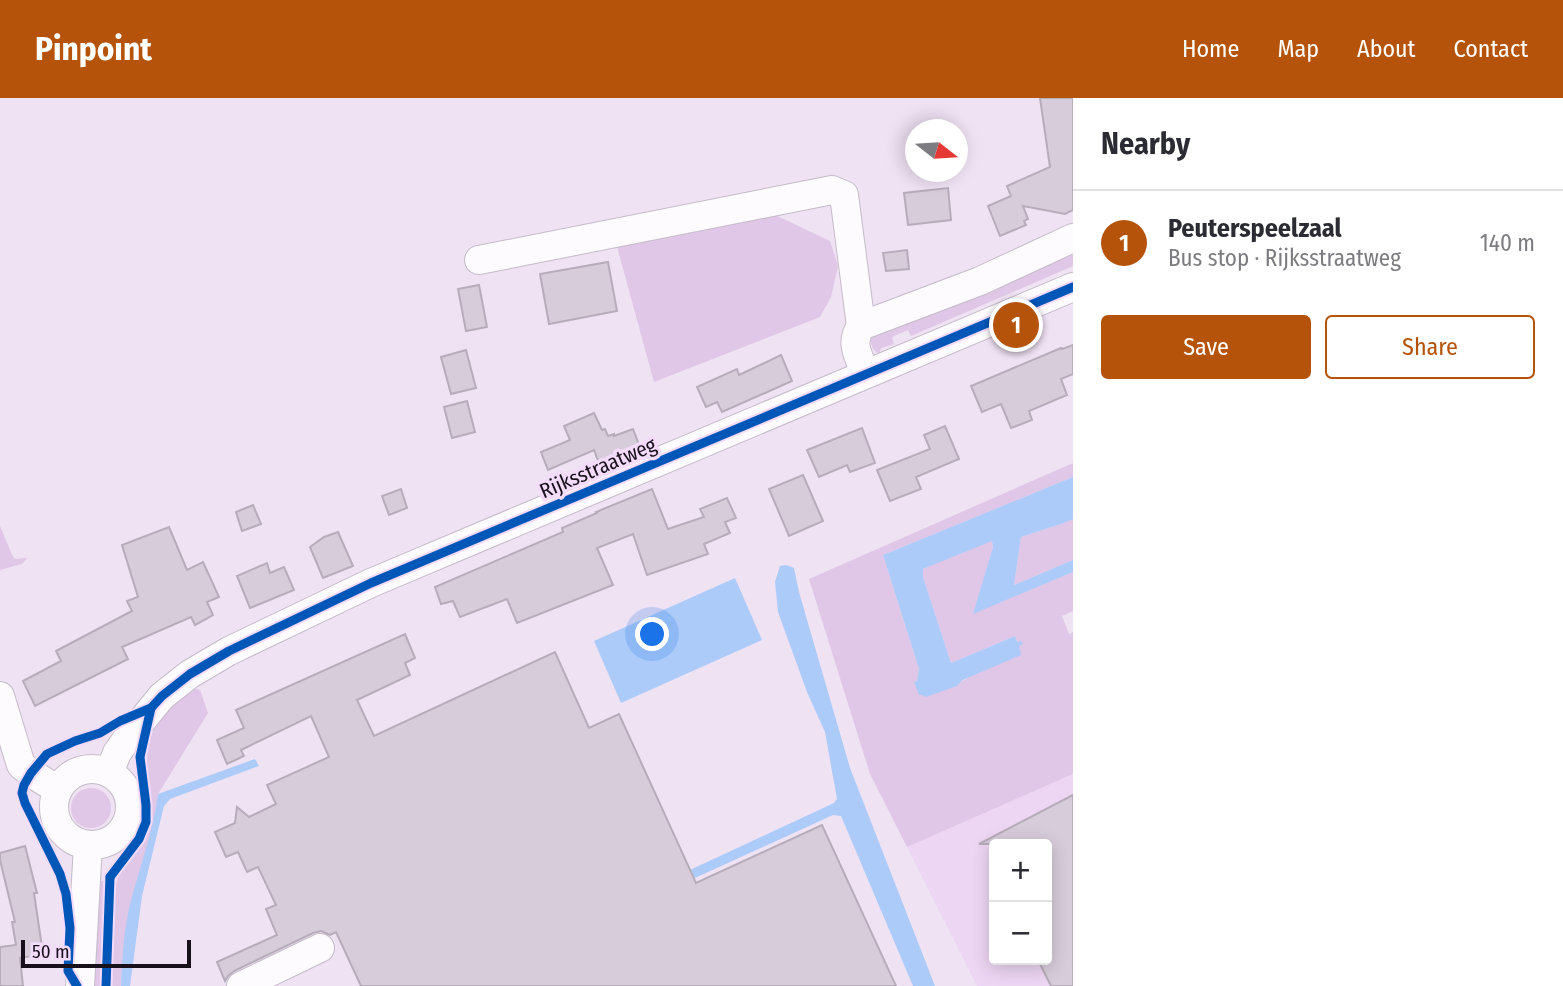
<!DOCTYPE html>
<html lang="en">
<head>
<meta charset="utf-8">
<style>
  :root { --surface:#fff; --page:#f2f2f3; --text:#2b2b33; --muted:#7c7c81; --line:#e1e1e2; --accent:#b45309 }
  body { margin:0; font-family:"Fira Sans Condensed",sans-serif; background:var(--page); color:var(--text) }
  .controls { position:absolute; right:21px; bottom:21px; display:grid; overflow:hidden; border-radius:7px; box-shadow:0 4px 18px #0003 }
  .controls button { width:63px; height:63px; display:grid; place-items:center; padding:0; border:0; border-bottom:2px solid var(--line); background:var(--surface); color:var(--text); font:35px sans-serif }
  .compass { position:absolute; left:905px; top:21px; width:63px; height:63px; border-radius:50%; background:var(--surface); box-shadow:0 4px 18px #0003; rotate:107deg }
  .scale { position:absolute; left:21px; bottom:18px; width:170px; box-sizing:border-box; padding-left:7px; border:4px solid #18101b; border-top:0; font-size:19px; line-height:24px; white-space:nowrap; color:#18101b; -webkit-text-stroke:5px #f3dbfa; paint-order:stroke }
  .you { position:absolute; left:653px; top:537px; width:24px; height:24px; margin:-18px; border:5px solid #fff; border-radius:50%; background:#1a73e8; box-shadow:0 0 0 10px #1a73e833 }
  .badge { display:grid; place-items:center; width:46px; height:46px; border-radius:50%; background:var(--accent); color:#fff; font-size:23px; font-weight:700 }
  .pin { position:absolute; translate:-50% -50%; border:4px solid #fff; box-shadow:0 2px 7px #0006 }
  .list { margin:0; padding:0; list-style:none }
  h2 { display:flex; justify-content:space-between; align-items:center; height:91px; margin:0; padding:0 28px; font-size:30px }
  h2 small { font-size:23px; font-weight:400; color:var(--muted) }
  .list li { display:grid; grid-template-columns:46px 1fr auto; gap:21px; align-items:center; box-sizing:border-box; height:105px; padding:0 28px; border-top:2px solid var(--line) }
  .list b { display:block; font-size:26px; white-space:nowrap }
  .list p { margin:0; font-size:23px; white-space:nowrap; color:var(--muted) }
  .list em { font-size:23px; font-style:normal; color:var(--muted) }
  .actions { display:flex; gap:14px; padding:21px 28px }
  .actions a { flex:1; padding:16px 0; border:2px solid var(--accent); border-radius:7px; text-align:center; font-size:24px; color:var(--accent) }
  .actions .main { background:var(--accent); color:#fff }
  .map { position:relative; flex:none; width:1073px; height:888px; overflow:hidden }
  header { display:flex; align-items:center; gap:42px; box-sizing:border-box; height:98px; padding:0 35px; background:var(--accent); color:#fff }
  header strong { font-size:33px }
  nav { display:flex; gap:38px; margin-inline-start:auto; font-size:24px }
  main { display:flex }
  aside { flex:1; background:var(--surface) }
  .map>svg:first-child { display:block }
  .built { fill:#edd6f3; fill-rule:evenodd }
  .green { fill:#e0c6e7 }
  .water { fill:#accbf9 }
  .building { fill:#d7ccda; stroke:#b7adba; stroke-width:2 }
  .lines { fill:none; stroke-linecap:round; stroke-linejoin:round }
  .minor-casing { stroke:#c5bbc9; stroke-width:30 }
  .minor { stroke:#fdfbfd; stroke-width:28 }
  .cycleway-casing { stroke:#f3dbfa; stroke-width:13 }
  .cycleway { stroke:#0057b8; stroke-width:9 }
  .labels { text-anchor:middle; dominant-baseline:central; stroke-width:7; stroke-linejoin:round; paint-order:stroke }
  .street-label { font-size:21px; fill:#18101b; stroke:#f3dbfa }
</style>
</head>
<body>
<header>
<strong>Pinpoint</strong>
<nav><a>Home</a><a>Map</a><a>About</a><a>Contact</a></nav>
</header>
<main>
<div class="map">
<svg width="1073" height="888" viewBox="0 0 1073 888">
  <rect width="100%" height="100%" fill="#efe2f3"/>
  <path class="built" d="M1073,676V888H977L907,749ZM994,746H1047V862H994Z"/>
  <g class="green">
    <polygon points="773,116 830,143 838,168 831,199 820,219 654,284 616,145"/>
    <polygon points="1073,145 1073,168 911,238 908,232 892,239 894,246 881,250 879,256 873,251 869,239"/>
    <polygon points="1073,365 1073,379 883,457 919,571 917,583 915,584 958,586 1019,548 1015,538 951,565 923,479 923,471 992,442 993,449 974,515 1073,474 1073,513 1062,518 1069,536 1073,534 1073,676 907,749 870,676 809,481"/>
    <polygon points="1073,421 1073,462 1014,487 1021,439 1064,425"/>
    <polygon points="0,428 12,457 15,461 27,460 22,466 0,472"/>
    <path d="M193,590L200,592L208,615L158,696L154,724L123,853L121,888H110C111,857 108,809 118,780C125,759 144,746 150,724C153,712 150,699 148,687C142,636 155,622 193,590Z"/>
    <circle cx="91" cy="710" r="20"/>
    <polygon points="95,783 104,783 101,888 91,888"/>
  </g>
  <g class="water">
    <polygon points="1073,379 1073,421 1064,425 1021,439 1014,487 1073,462 1073,474 973,516 993,449 992,443 923,471 923,479 951,565 1015,538 1017,544 1021,543 1023,546 1019,548 1021,557 963,582 957,588 926,599 922,597 919,597 914,584 917,583 919,571 883,457"/>
    <polygon points="786,467 794,470 799,494 850,670 935,888 913,888 841,718 833,717 458,888 441,888 834,705 837,701 825,634 807,594 778,514 775,484 780,468"/>
    <polygon points="735,480 762,542 621,605 594,543"/>
    <path d="M255,661L259,668L170,701L164,708L142,798L130,888H121C122,859 124,830 131,802C141,766 153,733 158,696Z"/>
  </g>
  <g class="building">
    <polygon points="1040,0 1073,0 1073,112 1065,116 1023,108 1028,121 1024,123 1026,127 1000,138 988,108 1011,98 1007,88 1050,69"/>
    <polygon points="948,90 951,122 908,127 904,95"/>
    <polygon points="907,152 909,171 886,173 883,155"/>
    <polygon points="608,164 617,213 549,226 540,176"/>
    <polygon points="479,187 487,229 466,233 458,191"/>
    <polygon points="1073,247 1073,276 1061,281 1067,297 1029,313 1032,322 1011,330 1001,306 982,314 971,288 1061,250 1062,251"/>
    <polygon points="466,252 476,290 451,296 441,259"/>
    <polygon points="781,257 792,283 722,314 717,304 706,309 697,289 737,271 739,277"/>
    <polygon points="467,303 475,334 452,340 444,309"/>
    <polygon points="594,315 602,332 605,331 608,338 614,336 614,338 633,331 641,352 600,368 594,352 548,372 541,354 570,342 564,328"/>
    <polygon points="945,328 959,361 916,379 921,391 890,403 877,372 930,351 924,337"/>
    <polygon points="862,330 875,365 850,374 847,367 819,379 807,352"/>
    <polygon points="803,377 823,423 789,438 769,391"/>
    <polygon points="401,391 407,410 389,417 382,398"/>
    <polygon points="652,391 668,431 704,419 700,411 727,400 736,420 725,424 730,435 704,446 708,456 647,477 633,436 597,450 613,487 517,525 507,501 460,519 453,503 441,506 435,489 563,434 562,430 597,415 596,414"/>
    <polygon points="253,407 261,426 242,433 236,414"/>
    <polygon points="169,429 187,472 203,464 219,499 207,504 213,517 195,527 191,519 122,549 128,561 35,608 23,583 61,563 56,553 132,513 127,503 138,499 122,447"/>
    <polygon points="338,434 353,468 323,480 310,449 324,439"/>
    <polygon points="267,465 270,475 284,469 294,492 250,510 237,478"/>
    <polygon points="405,536 415,560 405,565 410,577 357,602 374,638 555,554 589,630 619,616 696,785 822,727 896,888 361,888 336,834 330,837 321,833 313,835 234,873 228,878 225,883 217,864 277,837 266,811 276,807 258,769 247,774 238,754 226,759 215,734 235,725 237,709 249,719 276,706 267,687 329,659 311,618 241,652 244,658 227,666 217,642 244,630 236,612"/>
    <polygon points="1073,697 1073,888 1051,888 1038,862 1047,862 1047,746 979,746"/>
    <polygon points="25,748 37,795 34,795 43,856 20,860 23,888 0,888 0,849 16,847 12,824 15,824 0,762 0,755"/>
  </g>
  <g class="lines">
    <defs>
      <g id="minor">
        <polyline points="479,162 832,92 844,97 861,228"/>
        <path d="M865,276C859,257 849,246 861,228L980,183L1073,140"/>
        <polyline points="0,598 21,667 31,675 58,692"/>
        <circle cx="92" cy="709" r="38"/>
        <polyline points="109,675 117,655 126,642 162,598 190,576 229,553 371,485 1073,189"/>
        <polyline points="80,888 88,747"/>
        <polyline points="241,888 320,850"/>
      </g>
    </defs>
    <use href="#minor" class="minor-casing"/>
    <use href="#minor" class="minor"/>
    <defs>
      <g id="cycleway">
        <polyline points="110,779 139,741 146,724 146,707 140,659 151,610"/>
        <polyline points="77,888 68,873 70,830 66,796 60,776 25,705 22,695 24,687 31,675 47,656 75,643 100,635 120,623 151,610 162,598 190,576 229,553 371,485 1073,189"/>
        <polyline points="106,888 110,779"/>
      </g>
    </defs>
    <use href="#cycleway" class="cycleway-casing"/>
    <use href="#cycleway" class="cycleway"/>
  </g>
  <g class="labels">
    <g class="street-label">
      <text transform="translate(598 370) rotate(-23)">Rijksstraatweg</text>
    </g>
  </g>
</svg>
<div class="controls">
<button>+</button>
<button>−</button>
</div>
<svg class="compass" viewBox="-18 -18 36 36"><path d="M0-13l5 13h-10z" fill="#e53935"/><path d="M0 13l5-13h-10z" fill="#7c7c81"/></svg>
<div class="scale">50 m</div>
<div class="you"></div>
<div class="pin badge" style="left:1016px;top:227px">1</div>
</div>
<aside>
<h2>Nearby<small></small></h2>
<ul class="list">
<li><span class="badge">1</span><div><b>Peuterspeelzaal</b><p>Bus stop · Rijksstraatweg</p></div><em>140 m</em></li>
</ul>
<div class="actions"><a class="main">Save</a><a>Share</a></div>
</aside>
</main>
</body>
</html>
